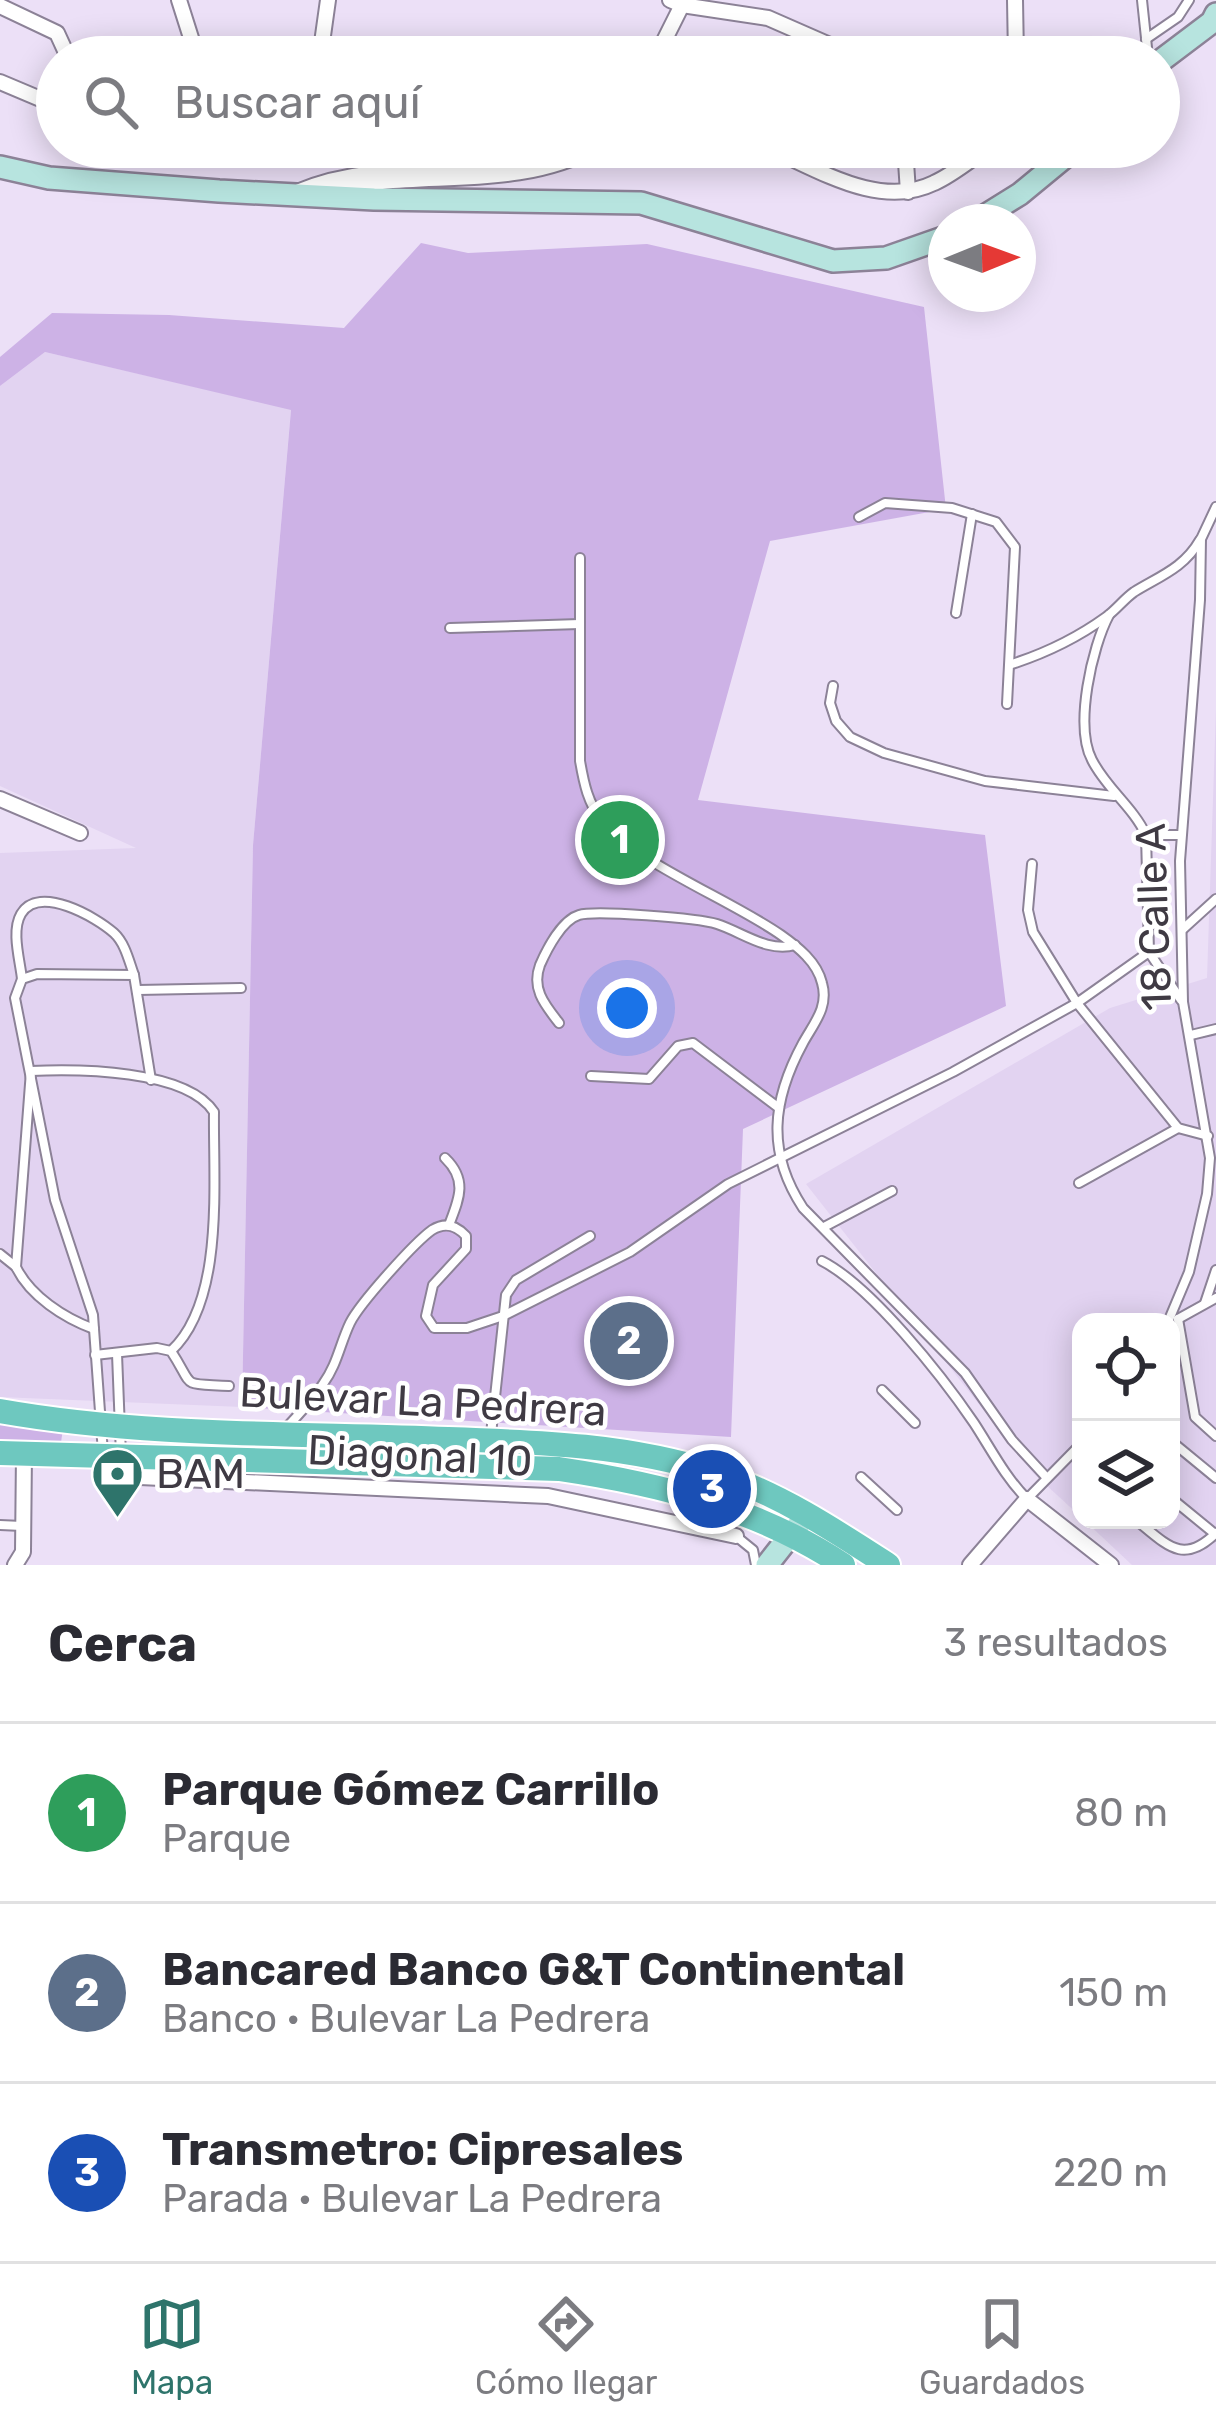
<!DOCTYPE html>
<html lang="es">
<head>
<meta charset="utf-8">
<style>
  :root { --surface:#fff; --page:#f7f7f7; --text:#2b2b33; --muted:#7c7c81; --line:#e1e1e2; --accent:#2e746b }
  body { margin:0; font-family:Rubik,sans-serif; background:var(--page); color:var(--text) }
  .controls { position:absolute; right:36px; bottom:36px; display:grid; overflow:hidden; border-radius:24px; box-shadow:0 6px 30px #0003 }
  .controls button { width:108px; height:108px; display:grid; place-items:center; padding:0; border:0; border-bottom:3px solid var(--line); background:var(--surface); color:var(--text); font:60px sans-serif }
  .compass { position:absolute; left:928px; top:204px; width:108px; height:108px; border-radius:50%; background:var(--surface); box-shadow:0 6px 30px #0003; rotate:89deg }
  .you { position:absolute; left:627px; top:1008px; width:42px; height:42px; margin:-30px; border:9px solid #fff; border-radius:50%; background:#1a73e8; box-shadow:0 0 0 18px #1a73e833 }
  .badge { display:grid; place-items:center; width:78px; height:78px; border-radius:50%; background:var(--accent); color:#fff; font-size:39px; font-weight:700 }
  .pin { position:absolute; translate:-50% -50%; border:6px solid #fff; box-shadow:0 3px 12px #0006 }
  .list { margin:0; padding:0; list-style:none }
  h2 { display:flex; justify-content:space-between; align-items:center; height:156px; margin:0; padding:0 48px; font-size:51px }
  h2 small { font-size:39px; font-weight:400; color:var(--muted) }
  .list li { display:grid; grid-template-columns:78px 1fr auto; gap:36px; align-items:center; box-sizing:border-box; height:180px; padding:0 48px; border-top:3px solid var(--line) }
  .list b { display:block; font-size:45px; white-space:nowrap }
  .list p { margin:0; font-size:39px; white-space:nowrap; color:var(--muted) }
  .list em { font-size:39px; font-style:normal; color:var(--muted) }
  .icon { flex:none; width:66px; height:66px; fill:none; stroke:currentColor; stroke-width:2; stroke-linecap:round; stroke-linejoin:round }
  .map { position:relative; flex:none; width:1216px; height:1565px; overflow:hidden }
  .search { position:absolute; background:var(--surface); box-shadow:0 6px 30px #0003; left:36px; right:36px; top:36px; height:132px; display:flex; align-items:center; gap:30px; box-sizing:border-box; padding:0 42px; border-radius:66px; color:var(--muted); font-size:45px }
  .sheet { height:696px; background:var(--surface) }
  nav { display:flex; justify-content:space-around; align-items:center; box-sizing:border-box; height:168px; border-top:3px solid var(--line); background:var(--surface); font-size:33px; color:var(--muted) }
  nav a { display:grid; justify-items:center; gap:6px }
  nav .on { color:var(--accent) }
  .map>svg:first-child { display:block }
  .built { fill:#e2d3f1 }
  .green { fill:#cdb2e6 }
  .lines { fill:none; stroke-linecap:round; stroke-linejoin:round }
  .lane-casing { stroke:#8c8297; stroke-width:12 }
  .street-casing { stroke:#8c8297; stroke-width:18 }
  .secondary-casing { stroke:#8c8297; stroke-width:26 }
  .primary-casing { stroke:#fff; stroke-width:28 }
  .lane { stroke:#fff; stroke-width:8 }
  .street { stroke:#fff; stroke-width:14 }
  .secondary { stroke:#b7e4df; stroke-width:21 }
  .primary { stroke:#6ec8bf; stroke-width:24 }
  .labels { text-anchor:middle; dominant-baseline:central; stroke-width:9; stroke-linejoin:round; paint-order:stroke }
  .street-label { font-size:42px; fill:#3f3a43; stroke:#fff }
  .poi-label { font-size:42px; fill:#3f3a43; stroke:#fff; text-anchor:start }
</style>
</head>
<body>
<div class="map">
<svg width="1216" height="1565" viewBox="0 0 1216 1565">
  <rect width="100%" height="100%" fill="#ece0f7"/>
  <g class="built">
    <polygon points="45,352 291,409 253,845 242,1407 0,1397 0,853 136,848 0,786 0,386"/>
    <polygon points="1216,709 1216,1565 1132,1565 1084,1520 1171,1520 1171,1322 1081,1322 1081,1517 1033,1473 806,1184 1110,1008 1207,978"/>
  </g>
  <g class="green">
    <polygon points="421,243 468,253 647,244 924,307 946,509 770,541 698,800 985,835 1006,1006 743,1129 731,1437 242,1407 253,845 291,410 45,352 0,386 0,357 52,313 169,315 344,328"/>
    <polygon points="0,1420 63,1428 60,1450 0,1446"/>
  </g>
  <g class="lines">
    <defs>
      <g id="lane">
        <polyline points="1142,0 1148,57"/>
        <polyline points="1146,39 1178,17 1189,0"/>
        <polyline points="859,517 885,503 952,508 996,522 1015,547 1007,704"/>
        <path d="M580,558V761C584,784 588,803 602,821C634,862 733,901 781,935C798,947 817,962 822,983C829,1007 814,1023 803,1043C772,1100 766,1152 803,1208L965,1373L1012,1440L1047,1478"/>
        <polyline points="956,613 972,514"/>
        <path d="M1109,615C1092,647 1074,726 1092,760C1106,788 1133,807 1146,835L1149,952L1181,1000"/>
        <polyline points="450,628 580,624"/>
        <path d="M1012,664C1046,653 1077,638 1106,617C1116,610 1124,599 1134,592C1160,576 1184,568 1200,540"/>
        <polyline points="833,686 830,703 836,721 850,737 884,753 985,781 1114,796"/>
        <polyline points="1146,835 1181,835"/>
        <polyline points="1032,864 1028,910 1033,932 1077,1003 1178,1128 1208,1136"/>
        <polyline points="1183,929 1216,899"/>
        <path d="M22,979C20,960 11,931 21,914C39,884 96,917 114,933C125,943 129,961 134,975"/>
        <polyline points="138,990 241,988"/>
        <path d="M559,1023C545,1005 531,989 540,965C547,949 562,920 579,915C595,910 698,918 717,924C742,932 768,953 795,945"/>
        <polyline points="1191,1035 1216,1029"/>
        <polyline points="591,1076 649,1079 678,1046 693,1043 779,1108"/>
        <path d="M445,1158C468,1180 459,1199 449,1225"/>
        <polyline points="1079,1183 1178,1128"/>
        <polyline points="824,1227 892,1191"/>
        <polyline points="0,1254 15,1266"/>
        <path d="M822,1261C871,1286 942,1376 974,1423C991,1449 1005,1477 1027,1499L1081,1444"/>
        <polyline points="1205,1303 1216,1270"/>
        <polyline points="1178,1319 1195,1417 1216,1436"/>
        <polyline points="1178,1319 1216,1298"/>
        <polyline points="1168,1322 1189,1272 1207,1194 1210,1158 1183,1002 1180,861 1200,600 1201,539 1216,507"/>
        <path d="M94,1329C64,1318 30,1296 16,1267L31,1071C77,1069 186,1069 214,1112C213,1182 225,1301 171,1351"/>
        <polyline points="117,1354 121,1455"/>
        <path d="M95,1355L157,1348L171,1351C196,1389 178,1383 229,1386"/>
        <polyline points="882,1390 915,1423"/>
        <path d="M286,1428C299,1414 313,1400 323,1384C337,1365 340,1344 350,1323C360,1303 414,1243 432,1230C445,1222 456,1225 466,1236V1249L433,1285L426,1316L434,1328H467L503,1316L630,1252L728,1184L953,1072L1077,1003L1149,952"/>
        <polyline points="491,1434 506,1295 516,1280 590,1236"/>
        <polyline points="1171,1441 1216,1478"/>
        <polyline points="103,1453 93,1315 55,1200 15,998 22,979 37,974 134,975 151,1080"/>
        <polyline points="861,1477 897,1510"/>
        <polyline points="1171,1498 1215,1534"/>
        <path d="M1136,1520C1168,1546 1183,1565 1216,1533"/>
        <polyline points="0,1525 22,1526"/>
        <polyline points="737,1537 753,1550 756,1565"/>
      </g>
      <g id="street">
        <polyline points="179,0 192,41 193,57"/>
        <polyline points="670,0 682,5 768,18 857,57"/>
        <polyline points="1015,0 1016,57"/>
        <polyline points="0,6 57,33 68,57"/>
        <polyline points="320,57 328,0"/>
        <polyline points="453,57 478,47 504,57"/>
        <polyline points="656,57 682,5"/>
        <polyline points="0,82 57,106"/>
        <path d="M766,147C818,169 879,210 934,183C954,174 971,159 989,147"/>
        <polyline points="905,147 908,192"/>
        <path d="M327,191C417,168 513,193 597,147"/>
        <path d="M297,192C366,162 444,173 517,166C540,163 558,154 581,155"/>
        <polyline points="0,799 80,833"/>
        <polyline points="103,1457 120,1472 140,1477 548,1496 736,1536"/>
        <polyline points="15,1565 23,1552 24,1453"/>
        <polyline points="970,1565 1027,1499 1111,1565"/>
      </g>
      <g id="secondary">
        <polyline points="1159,62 1212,22 1216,14"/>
        <polyline points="0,167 49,178 219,191 374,199 641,203 833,261 886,258 946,237"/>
        <polyline points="975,222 1020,194 1077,147"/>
        <polyline points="767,1565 800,1523"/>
      </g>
      <g id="primary">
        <path d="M0,1411C147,1437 299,1433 448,1439C539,1442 631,1445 719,1474C781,1495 834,1530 888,1565"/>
        <path d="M0,1453L559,1469C660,1484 757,1508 843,1565"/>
      </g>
    </defs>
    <use href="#lane" class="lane-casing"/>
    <use href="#street" class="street-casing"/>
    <use href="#secondary" class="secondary-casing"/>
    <use href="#primary" class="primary-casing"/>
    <use href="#lane" class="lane"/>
    <use href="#street" class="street"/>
    <use href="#secondary" class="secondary"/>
    <use href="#primary" class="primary"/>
  </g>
  <defs>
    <symbol id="bank-pin" viewBox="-11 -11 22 30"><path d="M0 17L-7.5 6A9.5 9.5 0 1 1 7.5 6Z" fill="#2e746b" stroke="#fff"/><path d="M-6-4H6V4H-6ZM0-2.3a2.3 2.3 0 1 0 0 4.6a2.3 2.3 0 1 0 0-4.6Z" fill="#fff"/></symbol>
  </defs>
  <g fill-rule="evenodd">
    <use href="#bank-pin" x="88" y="1444" width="59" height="81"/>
  </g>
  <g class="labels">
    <g class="street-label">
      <text transform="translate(1154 917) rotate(-92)">18 Calle A</text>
      <text transform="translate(423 1402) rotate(3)">Bulevar La Pedrera</text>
      <text transform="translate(420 1456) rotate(3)">Diagonal 10</text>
    </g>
    <g class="poi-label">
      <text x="156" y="1474">BAM</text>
    </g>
  </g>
</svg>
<div class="controls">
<button><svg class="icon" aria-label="locate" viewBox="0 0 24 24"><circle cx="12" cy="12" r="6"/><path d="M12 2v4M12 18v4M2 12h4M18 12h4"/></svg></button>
<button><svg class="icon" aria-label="layers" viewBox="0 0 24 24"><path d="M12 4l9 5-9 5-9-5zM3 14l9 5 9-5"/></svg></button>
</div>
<svg class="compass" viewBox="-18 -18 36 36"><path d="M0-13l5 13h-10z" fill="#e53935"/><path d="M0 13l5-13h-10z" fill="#7c7c81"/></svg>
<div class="you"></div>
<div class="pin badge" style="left:620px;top:840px;background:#2e9e5b">1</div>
<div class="pin badge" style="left:629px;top:1341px;background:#5c6f8a">2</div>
<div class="pin badge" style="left:712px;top:1489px;background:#1a4fb4">3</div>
<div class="search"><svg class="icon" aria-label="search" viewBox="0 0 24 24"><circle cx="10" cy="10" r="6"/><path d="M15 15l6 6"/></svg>Buscar aquí</div>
</div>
<section class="sheet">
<h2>Cerca<small>3 resultados</small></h2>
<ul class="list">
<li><span class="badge" style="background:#2e9e5b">1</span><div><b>Parque Gómez Carrillo</b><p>Parque</p></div><em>80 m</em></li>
<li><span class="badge" style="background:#5c6f8a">2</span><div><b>Bancared Banco G&amp;T Continental</b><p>Banco · Bulevar La Pedrera</p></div><em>150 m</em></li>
<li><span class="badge" style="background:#1a4fb4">3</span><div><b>Transmetro: Cipresales</b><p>Parada · Bulevar La Pedrera</p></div><em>220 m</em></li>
</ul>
</section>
<nav>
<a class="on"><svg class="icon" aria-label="map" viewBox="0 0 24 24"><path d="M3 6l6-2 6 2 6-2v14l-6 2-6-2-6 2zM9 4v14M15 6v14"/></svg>Mapa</a>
<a><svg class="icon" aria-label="directions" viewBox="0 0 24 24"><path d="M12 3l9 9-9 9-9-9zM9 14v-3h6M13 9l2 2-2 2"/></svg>Cómo llegar</a>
<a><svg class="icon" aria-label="saved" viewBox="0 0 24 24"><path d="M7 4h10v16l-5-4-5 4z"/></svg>Guardados</a>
</nav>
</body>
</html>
